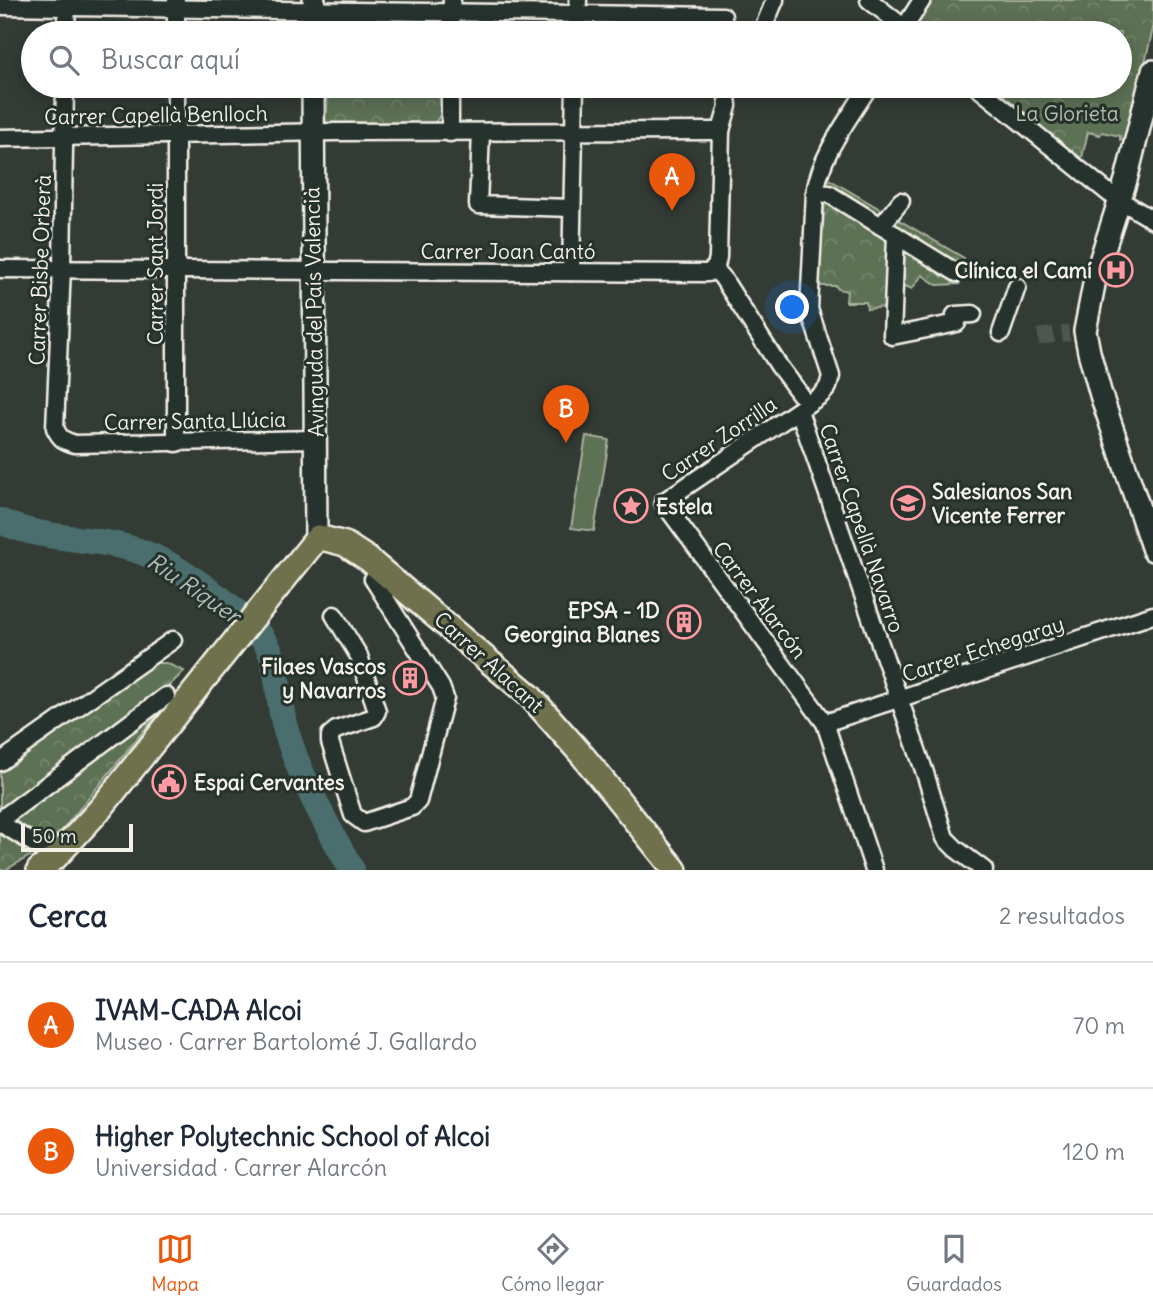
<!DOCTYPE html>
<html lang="es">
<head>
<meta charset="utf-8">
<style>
  :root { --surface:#fff; --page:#f6f6f7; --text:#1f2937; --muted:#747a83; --line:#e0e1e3; --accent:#ea580c }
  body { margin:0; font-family:Delius,sans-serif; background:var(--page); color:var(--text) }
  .scale { position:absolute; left:21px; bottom:18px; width:112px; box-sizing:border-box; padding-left:7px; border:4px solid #f4f1e8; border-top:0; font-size:19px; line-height:24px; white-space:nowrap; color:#f4f1e8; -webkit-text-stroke:5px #26332d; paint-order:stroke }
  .you { position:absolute; left:793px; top:308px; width:24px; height:24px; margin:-18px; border:5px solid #fff; border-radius:50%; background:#1a73e8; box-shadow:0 0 0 10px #1a73e833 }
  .badge { display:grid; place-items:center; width:46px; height:46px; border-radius:50%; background:var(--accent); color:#fff; font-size:23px; font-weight:700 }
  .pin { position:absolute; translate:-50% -58px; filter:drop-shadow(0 2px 4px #0008) }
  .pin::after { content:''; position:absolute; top:37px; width:24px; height:21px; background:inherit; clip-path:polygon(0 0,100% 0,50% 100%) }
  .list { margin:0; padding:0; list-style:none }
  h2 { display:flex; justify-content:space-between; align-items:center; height:91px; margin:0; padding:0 28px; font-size:30px }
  h2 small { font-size:23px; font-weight:400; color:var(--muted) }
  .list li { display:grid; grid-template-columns:46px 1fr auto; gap:21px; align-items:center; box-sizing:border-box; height:126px; padding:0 28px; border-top:2px solid var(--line) }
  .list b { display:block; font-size:26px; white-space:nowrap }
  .list p { margin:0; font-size:23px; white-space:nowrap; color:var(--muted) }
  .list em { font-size:23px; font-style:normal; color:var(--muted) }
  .icon { flex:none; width:38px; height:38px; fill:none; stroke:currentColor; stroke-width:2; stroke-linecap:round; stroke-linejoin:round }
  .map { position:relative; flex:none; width:1153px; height:870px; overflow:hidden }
  .search { position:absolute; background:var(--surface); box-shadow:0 4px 18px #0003; left:21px; right:21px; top:21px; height:77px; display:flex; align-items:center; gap:18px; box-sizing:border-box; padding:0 24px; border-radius:38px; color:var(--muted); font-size:26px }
  .sheet { height:343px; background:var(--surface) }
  nav { display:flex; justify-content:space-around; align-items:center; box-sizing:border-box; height:98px; border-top:2px solid var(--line); background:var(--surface); font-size:19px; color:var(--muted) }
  nav a { display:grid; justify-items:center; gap:4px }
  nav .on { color:var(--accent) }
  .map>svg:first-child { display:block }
  .park { fill:url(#park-crowns); stroke:#a8b19e; stroke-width:2 }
  .pitch { fill:#5d7155; stroke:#a8b19e; stroke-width:2 }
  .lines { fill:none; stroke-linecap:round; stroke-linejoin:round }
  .river { stroke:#496e6d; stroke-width:26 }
  .street-tunnel { stroke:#505650; stroke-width:16; stroke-dasharray:16 8; stroke-linecap:butt }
  .street-casing { stroke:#f4f1e8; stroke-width:21 }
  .secondary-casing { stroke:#f4f1e8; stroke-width:26 }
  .primary-casing { stroke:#f4f1e8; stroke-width:28 }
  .street { stroke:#26332d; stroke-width:16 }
  .secondary { stroke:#26332d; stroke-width:21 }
  .primary { stroke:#6e714b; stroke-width:23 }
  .labels { text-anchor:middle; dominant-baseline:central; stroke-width:6; stroke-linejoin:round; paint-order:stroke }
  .park-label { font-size:21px; fill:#b8bead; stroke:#26332d }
  .street-label { font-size:21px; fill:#f4f1e8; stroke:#26332d }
  .poi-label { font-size:21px; font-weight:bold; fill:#f4f1e8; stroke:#26332d; text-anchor:end }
  .water-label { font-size:23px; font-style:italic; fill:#b0bdb7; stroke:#26332d }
</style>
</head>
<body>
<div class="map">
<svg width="1153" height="870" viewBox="0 0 1153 870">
  <defs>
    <pattern id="park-crowns" width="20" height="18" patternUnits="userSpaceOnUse" patternTransform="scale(1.75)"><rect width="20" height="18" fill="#5d7155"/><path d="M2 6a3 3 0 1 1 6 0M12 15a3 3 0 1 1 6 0" fill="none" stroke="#75866d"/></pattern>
  </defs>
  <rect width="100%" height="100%" fill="#333b35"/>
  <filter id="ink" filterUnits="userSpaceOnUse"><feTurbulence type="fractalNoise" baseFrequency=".0143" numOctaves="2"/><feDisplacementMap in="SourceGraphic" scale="14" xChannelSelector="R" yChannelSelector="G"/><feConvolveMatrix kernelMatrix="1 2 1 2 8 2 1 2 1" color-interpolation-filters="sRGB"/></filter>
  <g filter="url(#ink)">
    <g class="park">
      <polygon points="932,0 1153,0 1153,29 1126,141 1120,140 1120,136 1102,132 1100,135 1088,132 1081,162 987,86 1120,86 1120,33 923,33 915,27"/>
      <polygon points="328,19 427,19 440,29 441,33 327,33 326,28 322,28 323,22"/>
      <polygon points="327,86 442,86 441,114 434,124 328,126 324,123 323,112 327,112"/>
      <polygon points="827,178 964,258 953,272 959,284 937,285 922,275 912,289 890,279 885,307 867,309 866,302 846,302 847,291 838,289 836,286 817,286"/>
      <polygon points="155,663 166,663 184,671 163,692 169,700 64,828 39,851 5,870 0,870 0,769"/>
    </g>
    <polygon class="pitch" points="586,436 609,440 594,531 571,528"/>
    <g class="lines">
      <path class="river" d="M0,521C49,544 105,534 154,557C186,572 259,620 271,654C280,678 278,710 288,737C303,783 328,828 352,870"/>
      <polyline class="street-tunnel" points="1038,337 1069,333"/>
      <defs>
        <g id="street">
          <polyline points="176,0 176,33"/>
          <polyline points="869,0 911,33"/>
          <polyline points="0,6 723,16 724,33"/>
          <polyline points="66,33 67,0"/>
          <polyline points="450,33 452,0"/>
          <polyline points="576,33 578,0"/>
          <polyline points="761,33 775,0"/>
          <polyline points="901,33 922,0"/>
          <path d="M65,86L62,268L55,428C60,439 64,441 75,444L315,439"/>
          <polyline points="176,86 176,443"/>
          <polyline points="450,86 450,133"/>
          <path d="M869,86C849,119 821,153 815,193L809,309L831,376L828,387L821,395L663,502L825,723L874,870"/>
          <polyline points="976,86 1110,194 1153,220"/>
          <polyline points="481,132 478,205 572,208"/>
          <polyline points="0,138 334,132 721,131"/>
          <polyline points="815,193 829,194 957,273"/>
          <polyline points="881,226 901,201"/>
          <polyline points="896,235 892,336 957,323 955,315 973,314"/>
          <polyline points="0,269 708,273 716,267 718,257 721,131 728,106 726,86"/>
          <polyline points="714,269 722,277 779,366 800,394"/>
          <polyline points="571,272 575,86"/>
          <polyline points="1001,333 1017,287"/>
          <polyline points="799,411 925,773 945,838 956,849 984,870"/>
          <polyline points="334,615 359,656 377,711 374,717 336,730 330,735 330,742 353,815 364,823 412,807 418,801 445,698 441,687 373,579 381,569"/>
          <polyline points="825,723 1153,615"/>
          <polyline points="0,762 173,640"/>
          <polyline points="0,820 166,696"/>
          <polyline points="0,823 56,857"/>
        </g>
        <g id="secondary">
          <polyline points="313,33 314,0"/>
          <polyline points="1153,71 1126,180 1096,274 1085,331 1089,352 1101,395 1153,550"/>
          <polyline points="313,86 316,539"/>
        </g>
        <polyline id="primary" points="39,870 56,857 101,808 318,537 345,544 368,559 530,696 583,756 675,870"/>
      </defs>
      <use href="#street" class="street-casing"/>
      <use href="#secondary" class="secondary-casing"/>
      <use href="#primary" class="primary-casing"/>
      <use href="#street" class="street"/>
      <use href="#secondary" class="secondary"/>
      <use href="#primary" class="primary"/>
    </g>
  </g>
  <defs>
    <symbol id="hospital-ring" viewBox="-11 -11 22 22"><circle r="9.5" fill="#26332d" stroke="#ff9aa2" stroke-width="1.5"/><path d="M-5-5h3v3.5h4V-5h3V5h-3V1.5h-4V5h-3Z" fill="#ff9aa2"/></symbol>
    <symbol id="school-ring" viewBox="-11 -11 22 22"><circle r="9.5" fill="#26332d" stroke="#ff9aa2" stroke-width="1.5"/><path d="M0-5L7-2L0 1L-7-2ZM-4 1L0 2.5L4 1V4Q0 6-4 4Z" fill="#ff9aa2"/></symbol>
    <symbol id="sight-ring" viewBox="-11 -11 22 22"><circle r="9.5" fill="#26332d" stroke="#ff9aa2" stroke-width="1.5"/><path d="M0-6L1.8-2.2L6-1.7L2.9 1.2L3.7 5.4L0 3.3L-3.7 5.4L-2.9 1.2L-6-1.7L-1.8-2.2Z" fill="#ff9aa2"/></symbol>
    <symbol id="building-ring" viewBox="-11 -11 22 22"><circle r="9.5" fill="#26332d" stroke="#ff9aa2" stroke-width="1.5"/><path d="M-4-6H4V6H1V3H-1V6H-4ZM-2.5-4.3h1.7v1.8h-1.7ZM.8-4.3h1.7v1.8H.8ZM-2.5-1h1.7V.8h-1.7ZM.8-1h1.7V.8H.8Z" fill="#ff9aa2"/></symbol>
    <symbol id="civic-ring" viewBox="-11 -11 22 22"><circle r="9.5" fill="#26332d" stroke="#ff9aa2" stroke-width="1.5"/><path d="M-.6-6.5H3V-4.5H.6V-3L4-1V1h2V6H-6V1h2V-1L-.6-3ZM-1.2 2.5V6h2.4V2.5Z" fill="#ff9aa2"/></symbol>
  </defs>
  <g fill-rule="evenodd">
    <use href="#hospital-ring" x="1097" y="251" width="38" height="38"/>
    <use href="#school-ring" x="889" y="484" width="38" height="38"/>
    <use href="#sight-ring" x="612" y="487" width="38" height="38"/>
    <use href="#building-ring" x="665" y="603" width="38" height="38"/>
    <use href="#building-ring" x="391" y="659" width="38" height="38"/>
    <use href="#civic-ring" x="150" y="763" width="38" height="38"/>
  </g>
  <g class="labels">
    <g class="park-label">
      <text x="1067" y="113">La Glorieta</text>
    </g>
    <g class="street-label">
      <text transform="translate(156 115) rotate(-1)">Carrer Capellà Benlloch</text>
      <text x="508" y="251">Carrer Joan Cantó</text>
      <text transform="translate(155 264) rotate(-90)">Carrer Sant Jordi</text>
      <text transform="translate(40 270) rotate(-88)">Carrer Bisbe Orberà</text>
      <text transform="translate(314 312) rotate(-91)">Avinguda del País Valencià</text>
      <text transform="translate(195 421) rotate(-1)">Carrer Santa Llúcia</text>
      <text transform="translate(719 439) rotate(-34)">Carrer Zorrilla</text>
      <text transform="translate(862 528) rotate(71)">Carrer Capellà Navarro</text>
      <text transform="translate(760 600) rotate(53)">Carrer Alarcón</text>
      <text transform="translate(983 649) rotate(-18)">Carrer Echegaray</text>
      <text transform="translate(489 662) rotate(42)">Carrer Alacant</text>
    </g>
    <g class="poi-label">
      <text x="1092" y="270">Clínica el Camí</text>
      <text x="932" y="491" text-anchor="start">Salesianos San<tspan x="932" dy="24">Vicente Ferrer</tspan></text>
      <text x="656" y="506" text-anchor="start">Estela</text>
      <text x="660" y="610">EPSA - 1D<tspan x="660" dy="24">Georgina Blanes</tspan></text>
      <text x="386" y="666">Filaes Vascos<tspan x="386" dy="24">y Navarros</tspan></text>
      <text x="194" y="782" text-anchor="start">Espai Cervantes</text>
    </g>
    <g class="water-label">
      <text transform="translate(194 588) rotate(34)">Riu Riquer</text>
    </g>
  </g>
</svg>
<div class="scale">50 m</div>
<div class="you"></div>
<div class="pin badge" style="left:672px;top:211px">A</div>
<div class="pin badge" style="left:566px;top:443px">B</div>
<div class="search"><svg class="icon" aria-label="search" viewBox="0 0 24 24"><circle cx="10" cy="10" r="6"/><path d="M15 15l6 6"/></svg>Buscar aquí</div>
</div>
<section class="sheet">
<h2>Cerca<small>2 resultados</small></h2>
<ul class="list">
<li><span class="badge">A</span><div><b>IVAM-CADA Alcoi</b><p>Museo · Carrer Bartolomé J. Gallardo</p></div><em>70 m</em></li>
<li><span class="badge">B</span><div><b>Higher Polytechnic School of Alcoi</b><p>Universidad · Carrer Alarcón</p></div><em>120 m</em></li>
</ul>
</section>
<nav>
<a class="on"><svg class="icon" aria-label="map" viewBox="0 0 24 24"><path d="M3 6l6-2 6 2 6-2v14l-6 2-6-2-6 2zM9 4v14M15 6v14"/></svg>Mapa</a>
<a><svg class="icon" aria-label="directions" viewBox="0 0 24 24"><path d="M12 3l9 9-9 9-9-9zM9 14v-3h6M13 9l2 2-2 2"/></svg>Cómo llegar</a>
<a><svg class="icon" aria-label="saved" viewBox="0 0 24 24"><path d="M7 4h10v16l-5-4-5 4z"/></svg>Guardados</a>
</nav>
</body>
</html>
